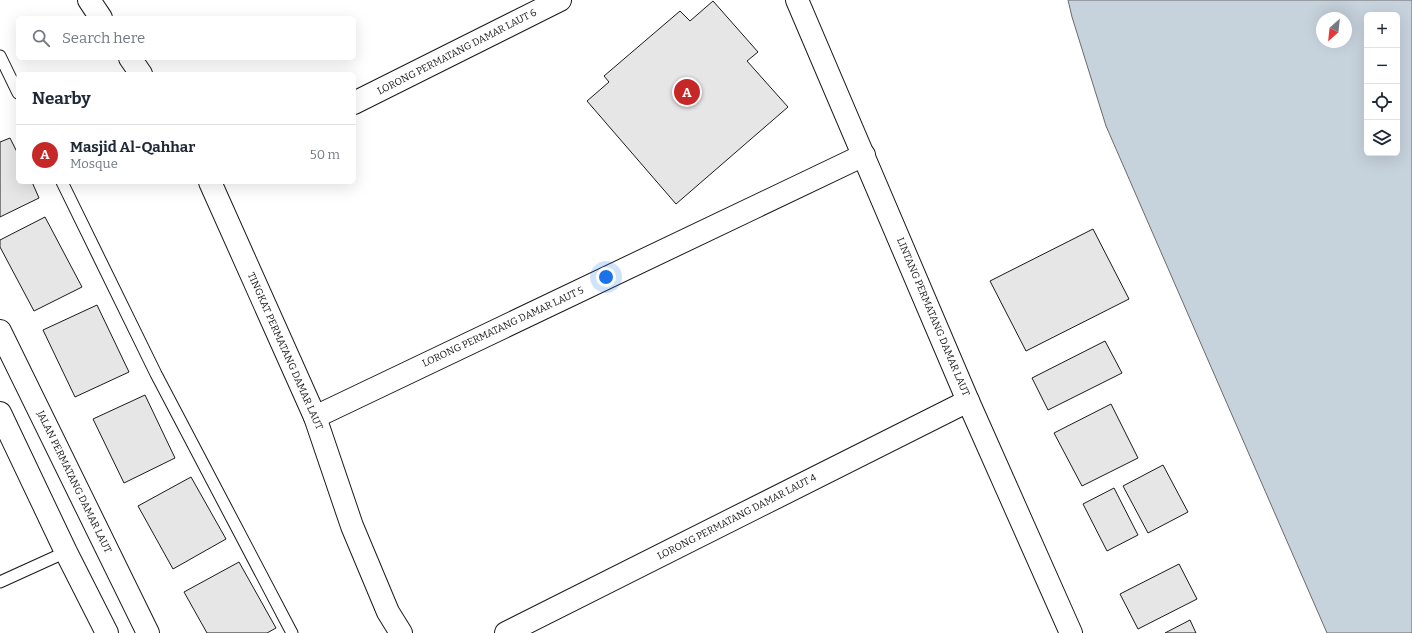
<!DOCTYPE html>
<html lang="en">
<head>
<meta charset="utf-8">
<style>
  :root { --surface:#fff; --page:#f2f2f3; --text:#1f2937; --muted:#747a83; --line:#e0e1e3; --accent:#c62828 }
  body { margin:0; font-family:Bitter,serif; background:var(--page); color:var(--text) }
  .controls { position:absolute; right:12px; top:12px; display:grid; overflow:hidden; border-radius:6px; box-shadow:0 4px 16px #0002 }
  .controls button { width:36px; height:36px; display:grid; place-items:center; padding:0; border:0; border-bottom:1px solid var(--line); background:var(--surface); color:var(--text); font:20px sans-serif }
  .compass { position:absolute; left:1316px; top:12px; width:36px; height:36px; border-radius:50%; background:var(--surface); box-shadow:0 4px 16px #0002; rotate:207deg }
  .you { position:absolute; left:606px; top:277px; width:14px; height:14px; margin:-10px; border:3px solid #fff; border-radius:50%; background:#1a73e8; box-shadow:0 0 0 6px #1a73e833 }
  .badge { display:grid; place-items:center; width:26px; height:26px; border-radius:50%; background:var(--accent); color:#fff; font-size:13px; font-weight:700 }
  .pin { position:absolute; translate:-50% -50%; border:2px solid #fff; box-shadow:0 1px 4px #0006 }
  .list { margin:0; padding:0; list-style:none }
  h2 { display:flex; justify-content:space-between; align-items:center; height:52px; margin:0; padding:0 16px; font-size:17px }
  h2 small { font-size:13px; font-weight:400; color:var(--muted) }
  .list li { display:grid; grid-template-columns:26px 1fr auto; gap:12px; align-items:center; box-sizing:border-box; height:60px; padding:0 16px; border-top:1px solid var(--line) }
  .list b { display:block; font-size:15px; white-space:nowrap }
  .list p { margin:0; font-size:13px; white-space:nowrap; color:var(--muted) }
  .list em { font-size:13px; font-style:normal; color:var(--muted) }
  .icon { flex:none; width:22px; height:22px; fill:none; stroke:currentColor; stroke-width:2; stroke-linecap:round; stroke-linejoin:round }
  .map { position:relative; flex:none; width:1412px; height:633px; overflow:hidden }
  .search { position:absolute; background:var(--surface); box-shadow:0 4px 16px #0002; left:16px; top:16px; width:340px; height:44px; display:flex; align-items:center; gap:10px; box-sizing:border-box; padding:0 14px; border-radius:6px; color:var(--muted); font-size:15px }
  .panel { position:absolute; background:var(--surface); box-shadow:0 4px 16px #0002; left:16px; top:72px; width:340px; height:112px; border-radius:6px }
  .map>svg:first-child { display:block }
  .water { fill:#c6d2dc; stroke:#6a6a6a; fill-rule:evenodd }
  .building { fill:#e6e6e6; stroke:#1a1a1a }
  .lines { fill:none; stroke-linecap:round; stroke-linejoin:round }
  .lane-casing { stroke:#1a1a1a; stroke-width:13 }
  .street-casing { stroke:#1a1a1a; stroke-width:24 }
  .highway-casing { stroke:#1a1a1a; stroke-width:24 }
  .lane { stroke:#fff; stroke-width:11 }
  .street { stroke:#fff; stroke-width:22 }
  .highway { stroke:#fff; stroke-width:22 }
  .labels { text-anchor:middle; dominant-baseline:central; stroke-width:3; stroke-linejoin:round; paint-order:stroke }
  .street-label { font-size:10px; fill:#1a1a1a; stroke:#fff }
</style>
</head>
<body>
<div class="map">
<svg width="1412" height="633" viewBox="0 0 1412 633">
  <rect width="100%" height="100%" fill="#fff"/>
  <path class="water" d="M1068,0H1412V633H1327L1106,126L1072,17ZM1367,15H1397V153H1367ZM1322,18H1346V42H1322Z"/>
  <g class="building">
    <polygon points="713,1 758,52 747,61 788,107 676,204 587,101 609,82 604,76 680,11 690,21"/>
    <polygon points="10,138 18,154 18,182 32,182 39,198 0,217 0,142"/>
    <polygon points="45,217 82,287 34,311 0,247 0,240"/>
    <polygon points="1093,229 1129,299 1026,351 990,281"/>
    <polygon points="97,305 129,372 75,397 43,330"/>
    <polygon points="1105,341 1122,373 1048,410 1032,378"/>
    <polygon points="145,395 175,458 124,483 93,419"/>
    <polygon points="1111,404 1138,458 1082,486 1054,433"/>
    <polygon points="1163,465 1188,512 1148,533 1123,486"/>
    <polygon points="191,477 226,539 173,569 138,506"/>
    <polygon points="1114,488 1138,535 1107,551 1083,504"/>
    <polygon points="239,562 276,628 267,633 207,633 184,592"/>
    <polygon points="1179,564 1197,599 1138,629 1120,594"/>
    <polygon points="1190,620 1196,633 1165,633"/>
  </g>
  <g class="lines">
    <defs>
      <g id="lane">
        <polyline points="0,56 18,93"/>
        <polyline points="62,182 156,374 292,633"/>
        <polyline points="0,582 66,552"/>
      </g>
      <g id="street">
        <polyline points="89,0 101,18"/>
        <polyline points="797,0 968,401 1071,633"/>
        <polyline points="130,58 141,74"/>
        <polyline points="354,103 560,0"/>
        <polyline points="210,182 315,417 352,526 388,612 401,633"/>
        <polyline points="315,417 864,155"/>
        <polyline points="506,633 968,401"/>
      </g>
      <g id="highway">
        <polyline points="0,331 148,633"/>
        <polyline points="0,413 66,552 107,633"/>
      </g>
    </defs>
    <use href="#lane" class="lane-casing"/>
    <use href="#street" class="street-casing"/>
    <use href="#highway" class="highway-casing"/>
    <use href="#lane" class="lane"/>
    <use href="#street" class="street"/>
    <use href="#highway" class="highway"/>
  </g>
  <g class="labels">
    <g class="street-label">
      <text transform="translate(457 52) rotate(-27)">LORONG PERMATANG DAMAR LAUT 6</text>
      <text transform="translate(933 317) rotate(67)">LINTANG PERMATANG DAMAR LAUT</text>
      <text transform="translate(503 327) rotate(-25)">LORONG PERMATANG DAMAR LAUT 5</text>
      <text transform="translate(285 351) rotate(66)">TINGKAT PERMATANG DAMAR LAUT</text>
      <text transform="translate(74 482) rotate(64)">JALAN PERMATANG DAMAR LAUT</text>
      <text transform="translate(737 517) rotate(-27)">LORONG PERMATANG DAMAR LAUT 4</text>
    </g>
  </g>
</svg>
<div class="controls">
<button>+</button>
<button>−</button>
<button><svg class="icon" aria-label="locate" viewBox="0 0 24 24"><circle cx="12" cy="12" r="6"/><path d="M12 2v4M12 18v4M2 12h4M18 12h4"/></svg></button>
<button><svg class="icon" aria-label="layers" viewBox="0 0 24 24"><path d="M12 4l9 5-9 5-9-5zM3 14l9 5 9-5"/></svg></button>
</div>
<svg class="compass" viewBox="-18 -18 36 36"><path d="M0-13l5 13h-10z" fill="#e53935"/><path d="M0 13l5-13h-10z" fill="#747a83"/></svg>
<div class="you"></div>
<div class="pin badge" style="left:687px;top:92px">A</div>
<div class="search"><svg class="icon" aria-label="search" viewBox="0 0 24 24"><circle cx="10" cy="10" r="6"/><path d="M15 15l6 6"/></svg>Search here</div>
<section class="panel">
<h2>Nearby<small></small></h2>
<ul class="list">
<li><span class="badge">A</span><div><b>Masjid Al-Qahhar</b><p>Mosque</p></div><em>50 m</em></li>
</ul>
</section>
</div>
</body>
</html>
